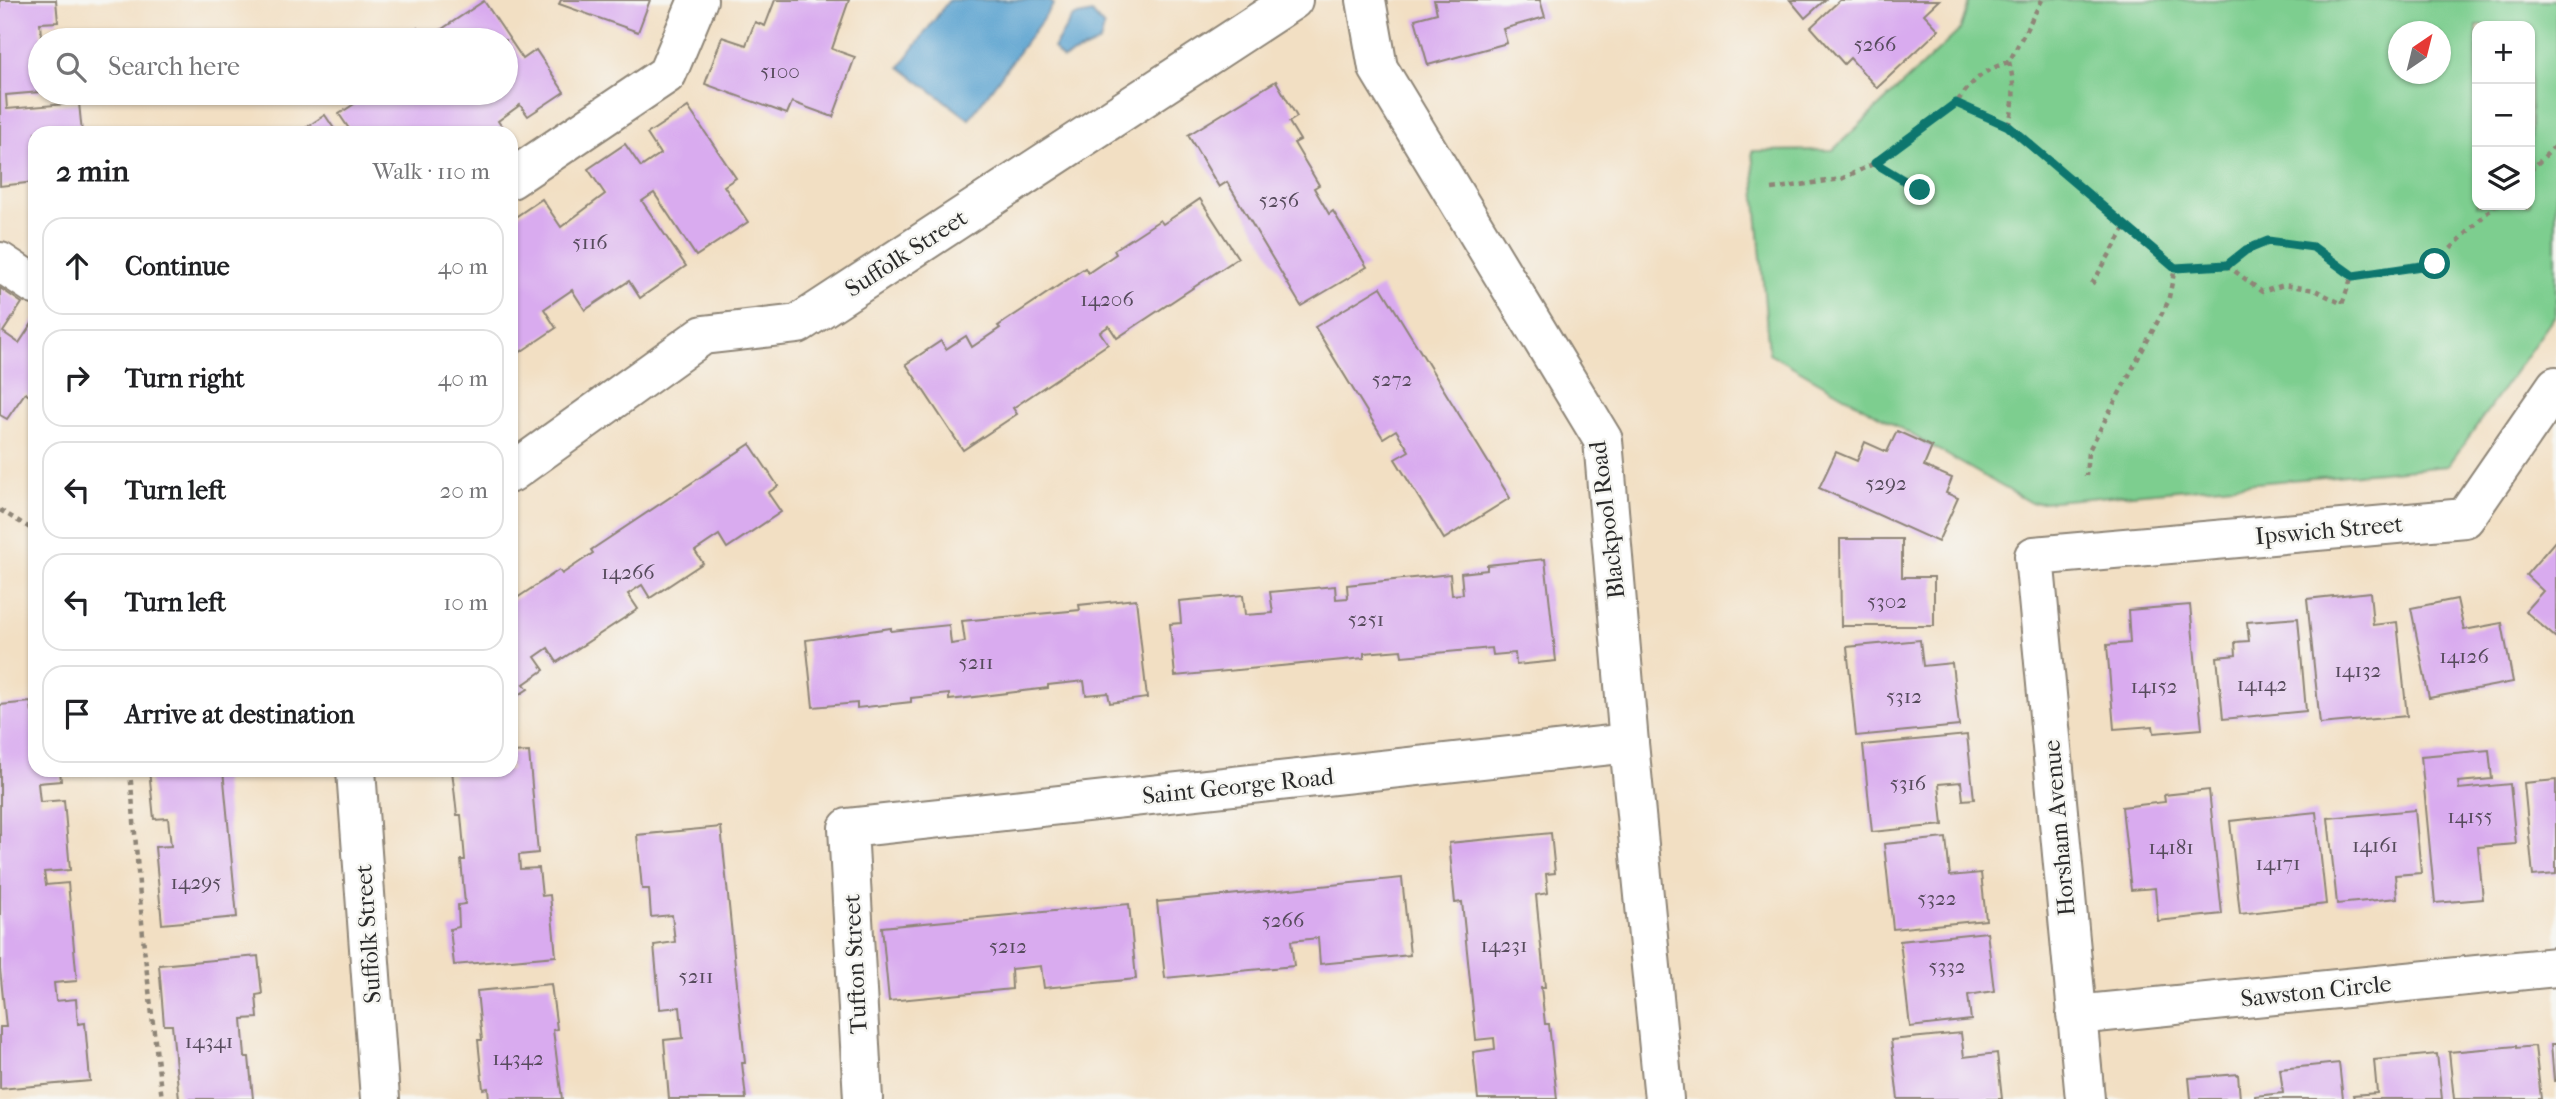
<!DOCTYPE html>
<html lang="en">
<head>
<meta charset="utf-8">
<style>
  :root { --surface:#fff; --page:#f2f2f2; --text:#202124; --muted:#757577; --line:#e0e0e0 }
  body { margin:0; font-family:"IM FELL French Canon",serif; background:var(--page); color:var(--text) }
  .controls { position:absolute; right:21px; top:21px; display:grid; overflow:hidden; border-radius:14px; box-shadow:0 2px 5px #0004 }
  .controls button { width:63px; height:63px; display:grid; place-items:center; padding:0; border:0; border-bottom:2px solid var(--line); background:var(--surface); color:var(--text); font:35px sans-serif }
  .compass { position:absolute; left:2388px; top:21px; width:63px; height:63px; border-radius:50%; background:var(--surface); box-shadow:0 2px 5px #0004; rotate:35deg }
  .stop { position:absolute; width:21px; height:21px; margin:-16px; border:5px solid #0f766e; border-radius:50%; background:#fff }
  .stop.end { background:#0f766e; border-color:#fff; box-shadow:0 2px 7px #0008 }
  .list { margin:0; padding:0; list-style:none }
  h2 { display:flex; justify-content:space-between; align-items:center; height:91px; margin:0; padding:0 28px; font-size:30px }
  h2 small { font-size:23px; font-weight:400; color:var(--muted) }
  .list li { display:grid; grid-template-columns:46px 1fr auto; gap:21px; align-items:center; box-sizing:border-box; height:98px; margin:0 14px 14px; padding:0 14px; border:2px solid var(--line); border-radius:21px }
  .list b { display:block; font-size:26px; white-space:nowrap }
  .list em { font-size:23px; font-style:normal; color:var(--muted) }
  .icon { flex:none; width:38px; height:38px; fill:none; stroke:currentColor; stroke-width:2; stroke-linecap:round; stroke-linejoin:round }
  .map { position:relative; flex:none; width:2556px; height:1099px; overflow:hidden }
  .search { position:absolute; background:var(--surface); box-shadow:0 2px 5px #0004; left:28px; top:28px; width:490px; height:77px; display:flex; align-items:center; gap:18px; box-sizing:border-box; padding:0 24px; border-radius:38px; color:var(--muted); font-size:26px }
  .panel { position:absolute; background:var(--surface); box-shadow:0 2px 5px #0004; left:28px; top:126px; width:490px; height:651px; border-radius:21px }
  .map>svg:first-child { display:block }
  .green { fill:#7dce8f; stroke:#547c5d; stroke-width:2; fill-rule:evenodd }
  .water { fill:#59a1cf; stroke:#42667d; stroke-width:2 }
  .building { fill:#d9abef }
  .lines { fill:none; stroke-linecap:round; stroke-linejoin:round }
  .street-casing { stroke:#8e8577; stroke-width:42 }
  .path { stroke:#8e8577; stroke-width:4.5; stroke-dasharray:5 5; stroke-linecap:butt }
  .street { stroke:#fff; stroke-width:38 }
  .route { stroke:#0f766e; stroke-width:9 }
  .labels { text-anchor:middle; dominant-baseline:central; stroke-width:5; stroke-linejoin:round; paint-order:stroke }
  .number-label { font-size:21px; fill:#564b5c }
  .street-label { font-size:24px; fill:#2b2b2b; stroke:#f6f6f2 }
</style>
</head>
<body>
<div class="map">
<svg width="2556" height="1099" viewBox="0 0 2556 1099">
  <rect width="100%" height="100%" fill="#f6f6f2"/>
  <filter id="ink" filterUnits="userSpaceOnUse"><feTurbulence type="fractalNoise" baseFrequency=".0143" numOctaves="2"/><feDisplacementMap in="SourceGraphic" scale="14" xChannelSelector="R" yChannelSelector="G"/><feConvolveMatrix kernelMatrix="1 2 1 2 8 2 1 2 1" color-interpolation-filters="sRGB"/></filter>
  <filter id="wash" filterUnits="userSpaceOnUse"><feTurbulence type="fractalNoise" baseFrequency=".00686" numOctaves="4" result="noise"/><feDisplacementMap in="SourceGraphic" scale="28" xChannelSelector="R" yChannelSelector="G"/><feGaussianBlur stdDeviation="1.57" result="paint"/><feColorMatrix in="noise" values="0 0 0 0 0 0 0 0 0 0 0 0 0 0 0 0 0 1.4 0 .05"/><feComposite in="paint" operator="in"/></filter>
  <g filter="url(#wash)">
    <rect width="100%" height="100%" fill="#f2dfc3"/>
    <path class="green" d="M1970,0H2556V314L2448,466L2031,503L1769,353L1752,151L1833,150L1960,30ZM2477,26H2530V205H2477ZM2398,32H2440V74H2398Z"/>
    <g class="water">
      <polygon points="949,0 1048,0 1054,4 969,119 900,67"/>
      <polygon points="1092,13 1104,27 1100,42 1063,59 1053,48 1073,17"/>
    </g>
    <g id="blocks">
      <g class="building">
        <polygon points="0,0 56,0 58,22 40,23 41,36 77,32 77,40 40,40 40,92 6,95 7,109 79,103 82,133 35,133 35,182 0,186"/>
        <polygon points="561,0 650,0 638,32 559,4"/>
        <polygon points="775,0 849,0 832,49 855,57 833,117 792,102 787,114 705,84 722,37 746,45 755,22 765,26"/>
        <polygon points="1434,0 1540,0 1545,17 1503,29 1507,43 1428,65 1415,19 1437,13"/>
        <polygon points="1790,0 1825,0 1805,18"/>
        <polygon points="1840,0 1939,0 1924,14 1939,30 1877,88 1850,58 1844,64 1811,27"/>
        <polygon points="484,1 523,59 536,50 564,92 528,116 520,105 498,121 506,133 352,133 339,114 371,93 506,93 506,40 441,40 436,33"/>
        <polygon points="417,28 425,40 399,40"/>
        <polygon points="1276,81 1297,117 1289,122 1300,140 1294,143 1319,185 1314,188 1329,214 1333,211 1367,267 1301,306 1227,182 1219,187 1188,135"/>
        <polygon points="688,107 736,178 724,186 748,222 696,256 654,193 642,201 686,266 640,298 629,281 585,310 572,290 544,309 556,328 513,357 511,220 542,199 561,227 605,194 588,169 625,144 641,167 660,154 647,134"/>
        <polygon points="325,115 337,133 298,133"/>
        <polygon points="1200,199 1238,258 1117,338 1109,326 1100,332 1108,344 1013,408 1017,414 963,450 906,364 941,341 946,349 966,336 972,347 1000,328 998,326 1085,268 1088,273 1116,254 1114,250 1160,220 1163,224"/>
        <polygon points="1381,287 1510,498 1444,539 1395,459 1409,451 1396,430 1383,438 1315,327"/>
        <polygon points="0,288 22,303 3,332 19,343 35,319 35,400 25,393 7,419 0,415"/>
        <polygon points="1897,431 1932,447 1924,466 1952,478 1946,493 1958,498 1938,542 1819,488 1836,452 1857,461 1865,442 1887,452"/>
        <polygon points="750,444 778,486 768,493 781,512 727,548 719,535 695,551 703,563 650,598 642,585 628,594 638,609 557,662 548,648 535,657 544,670 524,684 528,689 511,700 511,602 559,570 562,574 593,553 591,550"/>
        <polygon points="1840,539 1902,539 1902,577 1934,577 1934,626 1841,626"/>
        <polygon points="2556,540 2556,638 2525,611 2543,591 2526,575"/>
        <polygon points="1545,559 1556,661 1516,665 1515,653 1493,655 1492,648 1402,656 1401,650 1364,653 1364,658 1175,676 1170,624 1181,623 1179,601 1243,595 1245,615 1273,613 1270,592 1335,586 1336,599 1348,598 1347,585 1450,574 1452,595 1463,594 1461,573 1487,570 1487,565"/>
        <polygon points="2370,592 2373,625 2397,622 2407,716 2320,724 2307,599"/>
        <polygon points="1136,599 1147,698 1110,703 1108,693 1086,695 1084,681 1048,685 1048,688 949,700 949,694 911,698 911,702 857,708 857,703 813,707 806,640 891,628 891,631 949,625 951,644 965,642 962,621 1080,610 1079,605"/>
        <polygon points="2457,599 2464,630 2502,623 2513,682 2429,698 2411,608"/>
        <polygon points="2190,605 2202,729 2154,733 2153,726 2114,729 2107,645 2130,643 2128,610"/>
        <polygon points="2298,618 2306,711 2223,719 2217,657 2236,655 2235,642 2249,641 2247,622"/>
        <polygon points="1920,640 1923,666 1952,663 1959,726 1856,736 1847,647"/>
        <polygon points="31,702 32,712 35,712 35,770 60,770 61,781 38,783 40,802 64,800 70,870 44,872 46,885 68,883 77,981 54,983 56,1001 76,999 78,1024 85,1023 90,1081 0,1089 0,1027 6,1027 0,969 0,705"/>
        <polygon points="1967,735 1974,799 1963,800 1961,782 1939,784 1943,825 1872,832 1863,745"/>
        <polygon points="2489,750 2492,779 2458,782 2459,789 2510,784 2516,844 2478,847 2483,899 2435,903 2421,756"/>
        <polygon points="529,752 538,853 519,855 520,869 539,868 542,896 550,895 556,956 454,965 450,929 459,927 458,905 465,904 461,860 465,860 461,815 457,815 452,770 511,770 511,753"/>
        <polygon points="149,770 223,770 237,917 162,924 155,847 171,846 168,818 154,819"/>
        <polygon points="2556,780 2556,874 2533,876 2524,783"/>
        <polygon points="2209,790 2222,914 2158,921 2155,888 2131,890 2122,807 2165,802 2164,795"/>
        <polygon points="2415,810 2421,873 2395,875 2397,898 2337,904 2328,818"/>
        <polygon points="2316,812 2326,904 2240,914 2230,821"/>
        <polygon points="721,827 745,1063 742,1063 746,1099 669,1099 664,1040 683,1038 680,1007 660,1009 654,945 675,942 672,915 651,917 649,889 642,889 637,835"/>
        <polygon points="1551,833 1555,873 1546,874 1548,893 1536,895 1545,987 1541,987 1545,1024 1549,1024 1557,1099 1478,1099 1473,1052 1495,1049 1494,1038 1476,1040 1462,902 1455,903 1449,843"/>
        <polygon points="1946,838 1950,876 1981,873 1986,920 1893,929 1884,844"/>
        <polygon points="1402,878 1410,955 1320,964 1318,938 1291,941 1294,966 1165,978 1157,902"/>
        <polygon points="1129,904 1136,979 1044,988 1041,966 1011,969 1012,989 889,1001 882,927"/>
        <polygon points="1987,932 1994,991 1968,995 1971,1020 1910,1027 1900,941"/>
        <polygon points="258,956 262,994 256,995 258,1018 242,1019 245,1057 249,1057 253,1099 179,1099 172,1025 164,1025 159,965"/>
        <polygon points="551,984 557,1029 553,1030 562,1099 489,1099 488,1088 483,1089 478,1040 482,1040 477,991"/>
        <polygon points="1961,1033 1964,1057 1997,1053 2002,1099 1898,1099 1891,1040"/>
        <polygon points="2551,1044 2556,1044 2556,1081 2554,1081"/>
        <polygon points="2516,1046 2516,1048 2535,1046 2541,1099 2454,1099 2449,1052"/>
        <polygon points="2437,1054 2442,1099 2354,1099 2353,1095 2377,1093 2374,1060"/>
        <polygon points="2339,1063 2343,1099 2255,1099 2255,1096 2283,1093 2280,1069"/>
        <polygon points="2238,1074 2240,1099 2191,1099 2189,1078"/>
      </g>
    </g>
  </g>
  <g filter="url(#ink)">
    <use href="#blocks" fill-opacity="0" stroke="#8e8577" stroke-width="2"/>
    <g class="lines">
      <defs>
        <g id="street">
          <polyline points="1366,0 1378,68 1603,440 1629,743 1664,1099"/>
          <polyline points="511,179 667,74 698,0"/>
          <polyline points="0,262 35,285"/>
          <polyline points="511,473 703,335 798,324 1293,0"/>
          <polyline points="356,770 380,1099"/>
          <polyline points="2076,1015 2556,967"/>
          <polyline points="863,1099 848,828 1629,743"/>
          <polyline points="2085,1099 2034,556 2465,518 2556,386"/>
        </g>
      </defs>
      <use href="#street" class="street-casing"/>
      <g class="path">
        <path d="M2042,0L2009,62C2015,85 2015,103 2008,126L2175,268L2168,302L2088,452L2086,476"/>
        <path d="M2008,126L1956,103C1972,82 1982,70 2009,62"/>
        <polyline points="1875,163 1920,190"/>
        <polyline points="2530,171 2556,145"/>
        <polyline points="1772,189 1841,179 1875,163 1956,103"/>
        <polyline points="2227,265 2262,292 2284,285 2315,290 2342,304 2352,276"/>
        <polyline points="2175,268 2227,265 2246,250 2268,241 2313,247 2352,276 2435,264 2495,205"/>
        <polyline points="2092,284 2126,227"/>
        <polyline points="0,510 35,531"/>
        <polyline points="130,770 144,948 162,1099"/>
      </g>
      <use href="#street" class="street"/>
    </g>
  </g>
  <g class="lines" filter="url(#ink)">
    <polyline class="route" points="1920,190 1875,163 1956,103 2008,126 2175,268 2227,265 2246,250 2268,241 2313,247 2353,276 2435,264"/>
  </g>
  <g class="labels">
    <g class="number-label">
      <text x="1875" y="44">5266</text>
      <text x="780" y="71">5100</text>
      <text x="1279" y="200">5256</text>
      <text x="590" y="242">5116</text>
      <text x="1107" y="299">14206</text>
      <text x="1392" y="379">5272</text>
      <text x="1886" y="483">5292</text>
      <text x="628" y="572">14266</text>
      <text x="1887" y="601">5302</text>
      <text x="1366" y="619">5251</text>
      <text x="2464" y="656">14126</text>
      <text x="976" y="662">5211</text>
      <text x="2358" y="670">14132</text>
      <text x="2262" y="684">14142</text>
      <text x="2154" y="686">14152</text>
      <text x="1904" y="696">5312</text>
      <text x="1908" y="783">5316</text>
      <text x="2470" y="816">14155</text>
      <text x="2375" y="845">14161</text>
      <text x="2171" y="847">14181</text>
      <text x="2278" y="863">14171</text>
      <text x="196" y="882">14295</text>
      <text x="1937" y="898">5322</text>
      <text x="1283" y="920">5266</text>
      <text x="1504" y="945">14231</text>
      <text x="1008" y="946">5212</text>
      <text x="1947" y="966">5332</text>
      <text x="696" y="976">5211</text>
      <text x="209" y="1041">14341</text>
      <text x="518" y="1058">14342</text>
    </g>
    <g class="street-label">
      <text transform="translate(906 253) rotate(-33)">Suffolk Street</text>
      <text transform="translate(1607 520) rotate(-97)">Blackpool Road</text>
      <text transform="translate(2329 530) rotate(-5)">Ipswich Street</text>
      <text transform="translate(1238 786) rotate(-6)">Saint George Road</text>
      <text transform="translate(2059 828) rotate(-95)">Horsham Avenue</text>
      <text transform="translate(368 934) rotate(-94)">Suffolk Street</text>
      <text transform="translate(855 964) rotate(-93)">Tufton Street</text>
      <text transform="translate(2316 991) rotate(-6)">Sawston Circle</text>
    </g>
  </g>
</svg>
<div class="controls">
<button>+</button>
<button>−</button>
<button><svg class="icon" aria-label="layers" viewBox="0 0 24 24"><path d="M12 4l9 5-9 5-9-5zM3 14l9 5 9-5"/></svg></button>
</div>
<svg class="compass" viewBox="-18 -18 36 36"><path d="M0-13l5 13h-10z" fill="#e53935"/><path d="M0 13l5-13h-10z" fill="#757577"/></svg>
<div class="stop" style="left:2435px;top:264px"></div>
<div class="stop end" style="left:1920px;top:190px"></div>
<div class="search"><svg class="icon" aria-label="search" viewBox="0 0 24 24"><circle cx="10" cy="10" r="6"/><path d="M15 15l6 6"/></svg>Search here</div>
<section class="panel">
<h2>2 min<small>Walk · 110 m</small></h2>
<ul class="list">
<li><svg class="icon" aria-label="ahead" viewBox="0 0 24 24"><path d="M12 20V5M6 11l6-6 6 6"/></svg><div><b>Continue</b></div><em>40 m</em></li>
<li><svg class="icon" aria-label="right" viewBox="0 0 24 24"><path d="M7 20v-9h11M14 6l5 5-5 5"/></svg><div><b>Turn right</b></div><em>40 m</em></li>
<li><svg class="icon" aria-label="left" viewBox="0 0 24 24"><path d="M17 20v-9H6M10 6l-5 5 5 5"/></svg><div><b>Turn left</b></div><em>20 m</em></li>
<li><svg class="icon" aria-label="left" viewBox="0 0 24 24"><path d="M17 20v-9H6M10 6l-5 5 5 5"/></svg><div><b>Turn left</b></div><em>10 m</em></li>
<li><svg class="icon" aria-label="arrive" viewBox="0 0 24 24"><path d="M6 21V4h12l-3 4 3 4H6"/></svg><div><b>Arrive at destination</b></div></li>
</ul>
</section>
</div>
</body>
</html>
